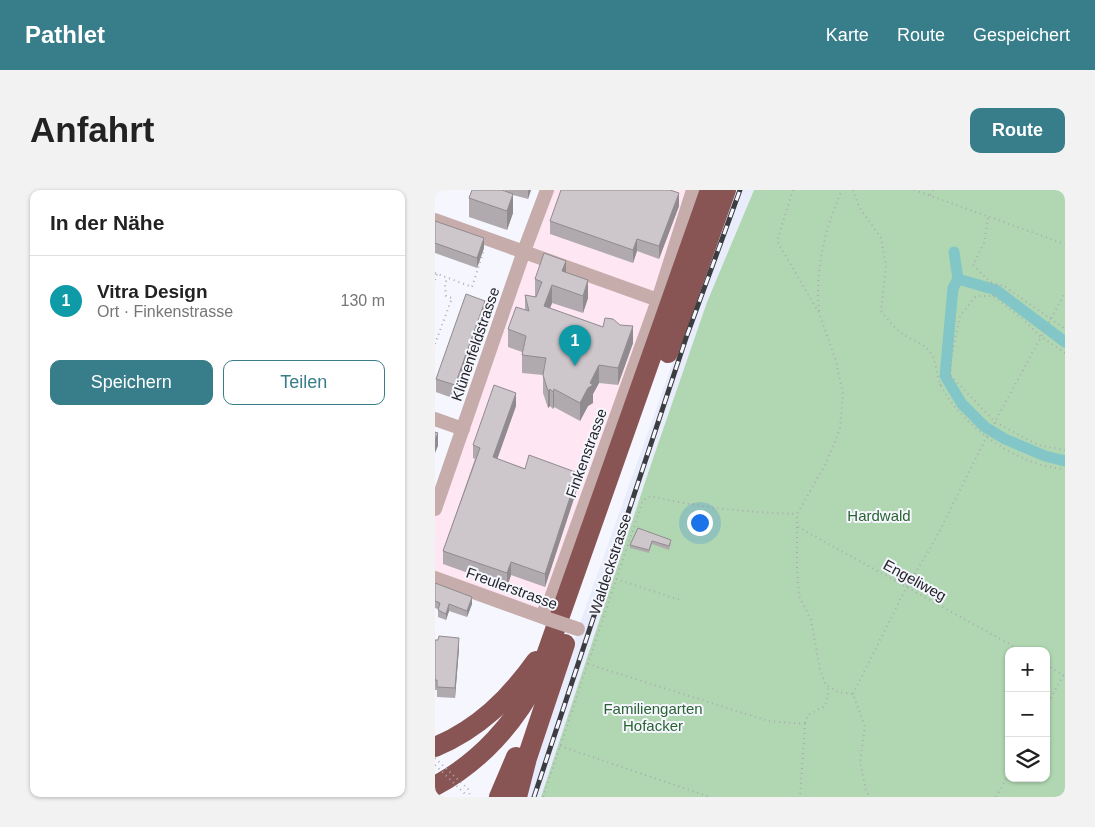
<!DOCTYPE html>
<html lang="de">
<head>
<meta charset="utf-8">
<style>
  :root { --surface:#fff; --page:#f2f2f2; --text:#222; --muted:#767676; --line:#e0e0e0; --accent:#387d8a }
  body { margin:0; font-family:Arial,sans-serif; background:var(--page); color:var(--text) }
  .controls { position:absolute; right:15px; bottom:15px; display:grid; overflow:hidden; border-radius:10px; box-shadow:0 1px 4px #0004 }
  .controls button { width:45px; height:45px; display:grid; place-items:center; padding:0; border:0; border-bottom:1px solid var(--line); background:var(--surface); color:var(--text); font:25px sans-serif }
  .you { position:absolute; left:264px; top:332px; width:18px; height:18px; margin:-12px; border:4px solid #fff; border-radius:50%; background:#1a73e8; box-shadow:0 0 0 8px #1a73e833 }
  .badge { display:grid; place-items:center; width:32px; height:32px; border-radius:50%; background:var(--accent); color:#fff; font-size:16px; font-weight:700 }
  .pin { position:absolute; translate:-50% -41px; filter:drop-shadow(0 1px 2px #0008) }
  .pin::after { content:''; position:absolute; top:26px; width:18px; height:15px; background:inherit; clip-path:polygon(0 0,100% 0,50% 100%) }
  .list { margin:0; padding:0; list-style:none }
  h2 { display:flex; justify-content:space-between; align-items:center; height:65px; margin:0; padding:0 20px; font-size:21px }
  h2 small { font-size:16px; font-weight:400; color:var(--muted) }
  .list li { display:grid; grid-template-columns:32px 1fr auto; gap:15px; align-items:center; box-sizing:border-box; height:90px; padding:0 20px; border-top:1px solid var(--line) }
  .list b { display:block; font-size:19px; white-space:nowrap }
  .list p { margin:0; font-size:16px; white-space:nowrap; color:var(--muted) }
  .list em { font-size:16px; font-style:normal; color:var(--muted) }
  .actions { display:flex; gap:10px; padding:15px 20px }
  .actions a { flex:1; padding:11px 0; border:1px solid var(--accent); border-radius:10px; text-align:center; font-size:18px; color:var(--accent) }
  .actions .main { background:var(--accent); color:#fff }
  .icon { flex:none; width:28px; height:28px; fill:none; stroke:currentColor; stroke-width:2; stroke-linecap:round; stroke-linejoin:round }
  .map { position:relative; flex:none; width:630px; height:607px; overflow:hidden; border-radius:10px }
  header { display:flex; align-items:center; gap:30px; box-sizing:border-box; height:70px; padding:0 25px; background:var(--accent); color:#fff }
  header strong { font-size:24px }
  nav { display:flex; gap:28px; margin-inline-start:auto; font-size:18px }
  .intro { display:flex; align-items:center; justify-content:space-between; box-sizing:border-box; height:120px; padding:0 30px }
  h1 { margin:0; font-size:35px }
  .button { padding:12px 22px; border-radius:10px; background:var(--accent); color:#fff; font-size:18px; font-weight:700 }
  main { display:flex; gap:30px; padding:0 30px }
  aside { flex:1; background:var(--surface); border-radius:10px; box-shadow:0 1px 4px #0004 }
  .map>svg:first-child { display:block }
  .built { fill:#e9ecfb }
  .industrial { fill:#fee6f2 }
  .green { fill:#b0d7b2; fill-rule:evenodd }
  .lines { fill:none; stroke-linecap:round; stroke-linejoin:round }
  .canal { stroke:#82c6c8; stroke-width:11 }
  .path { stroke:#abacb2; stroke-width:2; stroke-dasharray:1 4; stroke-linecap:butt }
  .minor { stroke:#c6acab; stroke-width:14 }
  .highway { stroke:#885554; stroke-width:20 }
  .rail-casing { stroke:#3c3d40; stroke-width:5 }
  .rail { stroke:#f6f7fe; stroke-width:3; stroke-dasharray:9; stroke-linecap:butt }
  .path-bridge { stroke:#abacb2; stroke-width:2; stroke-dasharray:1 4; stroke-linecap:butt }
  .minor-bridge { stroke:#c6acab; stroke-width:14 }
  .wall { fill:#b0aaaf }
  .shaded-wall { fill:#908b8e }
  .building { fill:#cdc6cb; stroke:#908b8e }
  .labels { text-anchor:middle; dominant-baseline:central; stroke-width:4; stroke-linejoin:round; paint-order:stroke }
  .street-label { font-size:15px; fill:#242528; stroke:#f6f7fe }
  .park-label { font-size:15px; fill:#2b6433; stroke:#f6f7fe }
</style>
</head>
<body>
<header>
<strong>Pathlet</strong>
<nav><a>Karte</a><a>Route</a><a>Gespeichert</a></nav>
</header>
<div class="intro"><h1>Anfahrt</h1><a class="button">Route</a></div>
<main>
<aside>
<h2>In der Nähe<small></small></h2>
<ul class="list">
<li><span class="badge" style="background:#0f9aa8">1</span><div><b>Vitra Design</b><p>Ort · Finkenstrasse</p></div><em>130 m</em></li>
</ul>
<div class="actions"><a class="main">Speichern</a><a>Teilen</a></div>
</aside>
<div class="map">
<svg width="630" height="607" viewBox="0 0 630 607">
  <rect width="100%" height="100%" fill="#f6f7fe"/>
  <polygon class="built" points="299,0 319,0 272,112 213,283 106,607 90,607 143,439"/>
  <polygon class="industrial" points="112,0 267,0 113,429 0,388 0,319"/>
  <path class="green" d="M319,0H630V607H106L213,283L272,112ZM574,461H611V588H574Z"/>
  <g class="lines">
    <g class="canal">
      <polyline points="519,62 523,89 561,100 630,152"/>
      <polyline points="523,89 518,98 510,186 527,214 550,237 570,249 610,266 630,271"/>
    </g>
    <g class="path">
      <polyline points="358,0 342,51 384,123 401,171 408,204 405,239 390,275 362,324 362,378 364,406 376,430 385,479 391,495 403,502 418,504 430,537 425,571 431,601 435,607"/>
      <path d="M418,0L424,17L446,48L451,76L446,121C452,128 457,136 464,141C475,151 489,151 497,165C502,174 501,185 505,194C525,235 584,277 630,279"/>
      <polyline points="479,0 630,54"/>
      <polyline points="495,5 498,0"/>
      <polyline points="553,28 549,53 538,75 555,92 569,96 630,139"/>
      <polyline points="0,83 37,97 49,60"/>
      <polyline points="0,90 2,84"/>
      <polyline points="558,106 561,95"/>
      <path d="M384,121C380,78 390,39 407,0"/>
      <polyline points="0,154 17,108 11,106 10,94 12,89"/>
      <polyline points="630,163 605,146 588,129 558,106 541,106 525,126 515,175 516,186 560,232 603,255 630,260"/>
      <polyline points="505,195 515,187"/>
      <polyline points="363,337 587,461"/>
      <polyline points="181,389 245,410"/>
      <polyline points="153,474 333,531 370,534 365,607"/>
      <polyline points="611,475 630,486"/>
      <polyline points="418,504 471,398 499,352 551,248 630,103"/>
      <polyline points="611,517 630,482"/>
      <polyline points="370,533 373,525 390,516 394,501 391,495"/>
      <polyline points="125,556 275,607"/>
      <path d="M108,607L208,310L216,306C264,318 312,322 362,324"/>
      <polyline points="561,607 574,584"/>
    </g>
    <g class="minor">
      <polyline points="0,30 223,110"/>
      <polyline points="0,229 28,239"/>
      <polyline points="0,319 89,61 112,0"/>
      <polyline points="0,388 113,429"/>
      <polyline points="106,426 115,411 223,110 258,0"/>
    </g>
    <g class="highway">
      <polyline points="233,163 291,0"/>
      <path d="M0,557C43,539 74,509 101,471"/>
      <path d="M0,596C45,572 80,533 103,488L275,0"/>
      <polyline points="64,607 81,567"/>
      <polyline points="82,607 92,568 130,454"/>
    </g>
    <defs>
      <polyline id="rail" points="99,607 251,148 305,0"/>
    </defs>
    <use href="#rail" class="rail-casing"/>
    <use href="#rail" class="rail"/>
    <g class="path-bridge">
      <polyline points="0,568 34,600 35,607"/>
      <polyline points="0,575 30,604 30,607"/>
    </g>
    <polyline class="minor-bridge" points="113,429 143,439"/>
  </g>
  <g class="wall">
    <polygon points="70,0 96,0 93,9 78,5 78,23 72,40 34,27 34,8 70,1"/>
    <polygon points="244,16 224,69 202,61 198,73 115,44 115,31"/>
    <polygon points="0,31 49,58 42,78 0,63"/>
    <polygon points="131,82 153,108 148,123 117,113 115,118 198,153 183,195 164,193 158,204 158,213 153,216 145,231 119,217 118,219 115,216 113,218 108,203 108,185 87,183 87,162 73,157 73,139 90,120 90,105 100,107 100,89"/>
    <polygon points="50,124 20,209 1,202 1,189"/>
    <polygon points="81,216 62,269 143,296 110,397 76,385 72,397 8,374 8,361 40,269 38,268 38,255"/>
    <polygon points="203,338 236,353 234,360 217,354 214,363 195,358 195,355"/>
    <polygon points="0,393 37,414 32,427 14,421 11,430 3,427 3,419 0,418"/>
    <polygon points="0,450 24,458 20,508 2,507 2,500 0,500"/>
  </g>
  <g class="shaded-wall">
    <polygon points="93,0 96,0 93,9"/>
    <polygon points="244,3 244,16 224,69 224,56"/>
    <polygon points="78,4 78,23 72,40 72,21"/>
    <polygon points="49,48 49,58 42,78 42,68"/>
    <polygon points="202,49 202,61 198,73 198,60"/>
    <polygon points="131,71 131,88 127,81"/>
    <polygon points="153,90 153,108 148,123 148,106"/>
    <polygon points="117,95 117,113 109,134 109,116"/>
    <polygon points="50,111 50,124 20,209 20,195"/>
    <polygon points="198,136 198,153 183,195 183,178"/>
    <polygon points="164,175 164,193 158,204 158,213 153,216 145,231 145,213"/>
    <polygon points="115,199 115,216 113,218 113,201"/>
    <polygon points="119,199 119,217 118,219 118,202"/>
    <polygon points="81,203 81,216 58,281 58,267"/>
    <polygon points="3,243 3,256 0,263 0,250"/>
    <polygon points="143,283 143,296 110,397 110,384"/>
    <polygon points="76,372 76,385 72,397 72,383"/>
    <polygon points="37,407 37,414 32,427 32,421"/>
    <polygon points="14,414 14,421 11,430 11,424"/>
    <polygon points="24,448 24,458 20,508 20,498"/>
  </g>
  <g class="building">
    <polygon points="37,0 67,0 78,4 72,21 34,8"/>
    <polygon points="126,0 235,0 244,3 224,56 202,49 198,60 115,31"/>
    <polygon points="0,31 49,48 42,68 0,53"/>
    <polygon points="109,63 131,71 127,81 153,90 148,106 117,95 109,116 168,137 170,128 178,129 185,135 198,136 183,178 164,175 155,193 158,195 153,198 145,213 119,199 118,202 115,199 113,201 108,185 111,168 87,165 91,146 73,139 81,117 94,121 90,105 101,107 107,92 100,89"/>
    <polygon points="31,104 50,111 20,195 1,189"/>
    <polygon points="59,195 81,203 58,267 90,279 94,265 143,283 110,384 76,372 72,383 8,361 45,258 38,255"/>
    <polygon points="0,242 3,243 0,250"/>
    <polygon points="203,338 236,350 234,356 217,351 214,360 195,355"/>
    <polygon points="0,393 37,407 32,421 14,414 11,424 3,420 5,413 0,411"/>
    <polygon points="4,446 24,448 20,498 2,497 2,490 0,490 0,450 3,450"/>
  </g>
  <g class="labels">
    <g class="street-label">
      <text transform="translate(40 154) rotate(-71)">Klünenfeldstrasse</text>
      <text transform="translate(151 263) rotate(-70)">Finkenstrasse</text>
      <text transform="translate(175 374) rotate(-72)">Waldeckstrasse</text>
      <text transform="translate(480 390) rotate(29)">Engeliweg</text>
      <text transform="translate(77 398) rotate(20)">Freulerstrasse</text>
    </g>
    <g class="park-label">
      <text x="444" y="325">Hardwald</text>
      <text x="218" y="518">Familiengarten<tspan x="218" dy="17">Hofacker</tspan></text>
    </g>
  </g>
</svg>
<div class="controls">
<button>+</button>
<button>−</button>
<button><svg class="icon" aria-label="layers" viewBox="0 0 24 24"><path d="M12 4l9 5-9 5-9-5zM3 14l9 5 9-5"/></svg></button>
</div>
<div class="you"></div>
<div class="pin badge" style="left:140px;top:176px;background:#0f9aa8">1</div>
</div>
</main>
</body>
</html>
